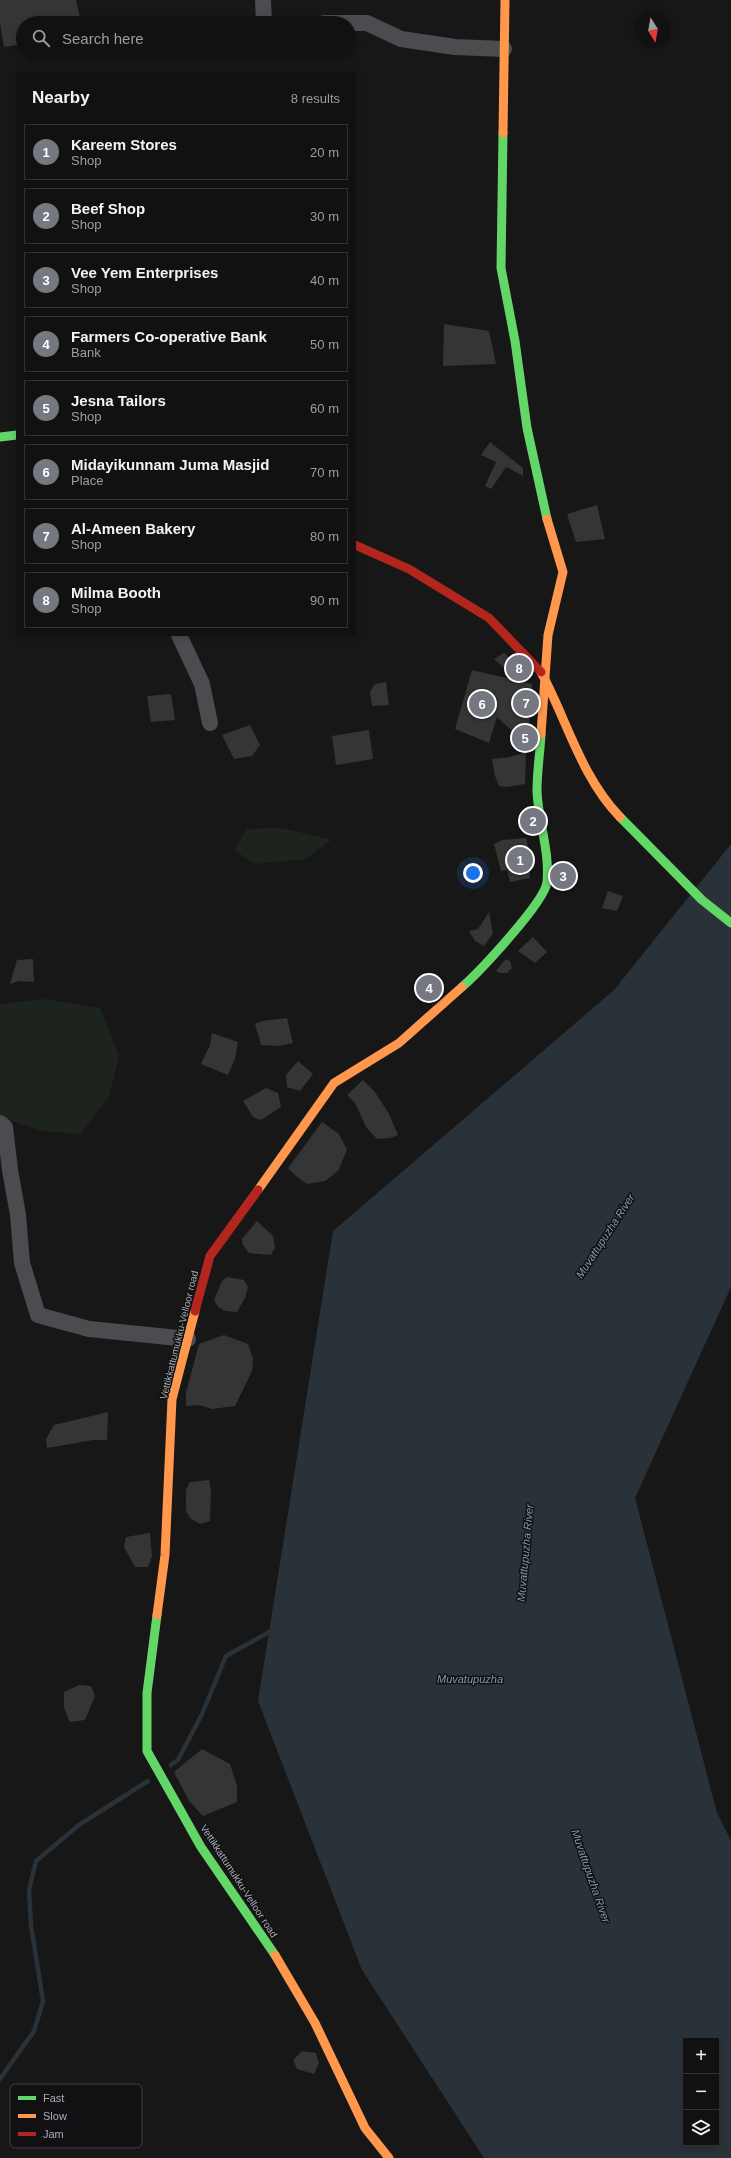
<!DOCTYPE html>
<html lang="en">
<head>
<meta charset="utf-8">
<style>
  :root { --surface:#111; --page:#1a1a1a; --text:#f1f3f6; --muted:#9c9d9f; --line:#303131; --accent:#757880 }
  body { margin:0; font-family:Helvetica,sans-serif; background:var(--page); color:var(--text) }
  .controls { position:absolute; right:12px; bottom:12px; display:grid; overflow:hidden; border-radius:0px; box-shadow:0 2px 6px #0003 }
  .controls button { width:36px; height:36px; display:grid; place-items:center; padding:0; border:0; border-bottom:1px solid var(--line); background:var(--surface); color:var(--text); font:20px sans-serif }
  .compass { position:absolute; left:635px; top:12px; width:36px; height:36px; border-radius:50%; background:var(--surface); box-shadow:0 2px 6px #0003; rotate:169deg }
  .you { position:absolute; left:473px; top:873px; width:14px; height:14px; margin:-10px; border:3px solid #fff; border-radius:50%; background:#1a73e8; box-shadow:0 0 0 6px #1a73e833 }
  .badge { display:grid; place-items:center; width:26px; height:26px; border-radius:50%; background:var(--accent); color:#fff; font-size:13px; font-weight:700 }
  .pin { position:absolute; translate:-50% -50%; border:2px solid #fff; box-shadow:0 1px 4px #0006 }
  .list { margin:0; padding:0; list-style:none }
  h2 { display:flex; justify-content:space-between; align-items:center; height:52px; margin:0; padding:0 16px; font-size:17px }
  h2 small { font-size:13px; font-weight:400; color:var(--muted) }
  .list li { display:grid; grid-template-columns:26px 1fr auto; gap:12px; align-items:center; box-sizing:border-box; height:56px; margin:0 8px 8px; padding:0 8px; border:1px solid var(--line); border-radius:0px }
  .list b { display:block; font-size:15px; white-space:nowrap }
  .list p { margin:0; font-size:13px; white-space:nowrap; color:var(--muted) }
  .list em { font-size:13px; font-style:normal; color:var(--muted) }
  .icon { flex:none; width:22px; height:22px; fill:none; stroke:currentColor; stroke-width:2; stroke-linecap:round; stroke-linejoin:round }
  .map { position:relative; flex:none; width:731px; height:2158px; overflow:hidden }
  .search { position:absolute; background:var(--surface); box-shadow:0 2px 6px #0003; left:16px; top:16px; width:340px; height:44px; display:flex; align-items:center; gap:10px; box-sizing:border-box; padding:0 14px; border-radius:22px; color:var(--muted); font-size:15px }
  .panel { position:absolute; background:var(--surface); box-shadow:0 2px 6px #0003; left:16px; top:72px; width:340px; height:564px; border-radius:0px }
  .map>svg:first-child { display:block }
  .green { fill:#1d241e }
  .water { fill:#2a3239; fill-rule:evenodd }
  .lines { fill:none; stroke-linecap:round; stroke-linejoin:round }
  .stream { stroke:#2a3239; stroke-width:4.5 }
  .building { fill:#353536 }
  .street { stroke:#4b4c50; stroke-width:16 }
  .fast { stroke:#63d668; stroke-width:9 }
  .slow { stroke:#ff974d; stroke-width:9 }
  .jam { stroke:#b3261e; stroke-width:9 }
  .labels { text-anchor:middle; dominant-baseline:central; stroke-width:3; stroke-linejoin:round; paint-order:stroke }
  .street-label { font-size:10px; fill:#a8adb8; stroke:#111113 }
  .water-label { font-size:11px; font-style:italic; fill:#7f9bb3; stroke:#111113 }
  .key { fill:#111113; stroke:#3e4045; stroke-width:1 }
  .key-label { font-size:11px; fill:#a8adb8 }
</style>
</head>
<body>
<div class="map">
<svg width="731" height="2158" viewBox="0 0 731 2158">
  <rect width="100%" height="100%" fill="#171717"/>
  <g class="green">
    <polygon points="282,828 331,840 306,859 255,864 234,850 247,829"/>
    <polygon points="44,999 100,1008 119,1056 109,1097 80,1134 41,1131 0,1117 0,1004"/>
  </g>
  <path class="water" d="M731,844V1287L635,1498L717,1813L731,1841V2158H484L362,1970L258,1701L333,1231L614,990ZM686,2041H716V2143H686Z"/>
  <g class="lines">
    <g class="stream">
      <polyline points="171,1765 178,1760 202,1714 226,1656 273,1630"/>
      <polyline points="0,2079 34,2031 43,2001 31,1925 29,1890 36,1861 79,1825 148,1781"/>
    </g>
  </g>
  <g class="building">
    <polygon points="0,0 76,0 81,23 23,23 23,44 4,47 0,23"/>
    <polygon points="444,324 489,331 496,364 443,366"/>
    <polygon points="490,442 523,468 523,476 506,467 491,489 485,486 496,462 481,455"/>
    <polygon points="597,505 605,539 576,542 567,514"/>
    <polygon points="504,653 521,668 513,676 494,659"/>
    <polygon points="472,670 532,684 530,718 523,741 497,717 489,743 455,729"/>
    <polygon points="386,682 389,705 372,706 370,692 375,684"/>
    <polygon points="171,694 175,720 151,722 147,696"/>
    <polygon points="250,725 260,745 252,756 234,759 222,735"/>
    <polygon points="369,730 373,759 336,765 332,736"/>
    <polygon points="526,752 525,784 507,787 499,786 495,776 492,759 510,757"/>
    <polygon points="526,838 530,853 530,878 510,882 507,870 501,871 494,844 502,840"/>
    <polygon points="608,891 623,896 617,911 602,908"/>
    <polygon points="489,912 493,933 484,946 475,941 469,931 478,929"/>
    <polygon points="533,937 547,952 535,963 518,951"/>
    <polygon points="33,959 34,982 19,981 10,984 17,960"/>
    <polygon points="506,959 510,961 512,968 507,973 500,973 496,971"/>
    <polygon points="431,973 441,979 445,985 424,1003 414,991"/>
    <polygon points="287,1018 293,1043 280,1046 261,1045 255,1024 262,1021"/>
    <polygon points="212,1033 238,1042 235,1059 228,1075 201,1064 210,1045"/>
    <polygon points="298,1061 313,1074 300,1091 287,1087 286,1075"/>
    <polygon points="363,1080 375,1092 389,1114 398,1135 390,1138 377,1139 366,1127 355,1103 347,1095"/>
    <polygon points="266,1088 278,1093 281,1107 261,1120 253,1117 243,1101"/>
    <polygon points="322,1122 339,1134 347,1150 338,1171 325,1181 307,1184 296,1176 288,1168"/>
    <polygon points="257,1221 273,1236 275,1248 271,1255 249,1253 243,1245 242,1239"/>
    <polygon points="227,1277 244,1280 248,1287 245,1298 237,1312 225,1311 218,1307 214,1300 222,1281"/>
    <polygon points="224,1335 248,1344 253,1359 252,1371 235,1406 212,1409 199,1405 186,1406 186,1393 199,1344"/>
    <polygon points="108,1412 107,1440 93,1440 47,1448 46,1439 54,1425"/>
    <polygon points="209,1480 211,1491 210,1521 200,1524 190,1518 186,1511 186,1489 190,1482"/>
    <polygon points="150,1533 152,1556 148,1567 135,1567 124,1547 126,1537"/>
    <polygon points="79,1685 91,1686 95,1696 85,1720 70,1722 64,1708 64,1692"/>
    <polygon points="202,1749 230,1764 237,1786 237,1802 203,1816 189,1801 174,1772"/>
    <polygon points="302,2051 316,2053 319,2063 314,2074 297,2069 293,2060"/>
  </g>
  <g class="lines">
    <g class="street">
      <polyline points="263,0 264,23"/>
      <polyline points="324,23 348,23"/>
      <polyline points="349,23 367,23 401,39 455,47 504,49"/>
      <polyline points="179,635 202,684 210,723"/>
      <polyline points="0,1123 5,1127 10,1170 18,1215 22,1263 38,1315 89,1329 188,1339"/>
    </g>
    <g class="fast">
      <polyline points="503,133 501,268 515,341 527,428 547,519"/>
      <polyline points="0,437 17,435"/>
      <polyline points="620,817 702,900 731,923"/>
      <path d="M462,987C479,972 545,902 547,882C550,851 538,821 537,791C537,772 540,753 541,734"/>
      <polyline points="157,1615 147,1693 147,1751 201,1847 275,1955"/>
    </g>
    <g class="slow">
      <polyline points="503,133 505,0"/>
      <path d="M541,672C567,720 581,777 620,817"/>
      <polyline points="541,734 548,635 563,572 547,519"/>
      <polyline points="258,1190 334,1083 399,1043 462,987"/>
      <polyline points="157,1615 165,1555 172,1399 195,1311"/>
      <polyline points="275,1955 315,2023 365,2128 389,2158"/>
    </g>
    <g class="jam">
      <polyline points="355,545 409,569 489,618 541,672"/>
      <polyline points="195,1311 210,1256 258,1190"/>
    </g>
  </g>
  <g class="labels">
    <g class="street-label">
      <text transform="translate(179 1335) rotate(-76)">Vettikkattumukku-Velloor road</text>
      <text transform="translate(239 1881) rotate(57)">Vettikkattumukku-Velloor road</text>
    </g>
    <g class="water-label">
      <text transform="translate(605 1236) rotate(-57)">Muvattupuzha River</text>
      <text transform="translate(525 1553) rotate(-85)">Muvattupuzha River</text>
      <text x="470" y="1679">Muvatupuzha</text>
      <text transform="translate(591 1876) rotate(71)">Muvattupuzha River</text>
    </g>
  </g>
  <rect x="10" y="2084" width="132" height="64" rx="6" class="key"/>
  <rect x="18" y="2096" width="18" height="4" fill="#63d668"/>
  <rect x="18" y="2114" width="18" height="4" fill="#ff974d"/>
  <rect x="18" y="2132" width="18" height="4" fill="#b3261e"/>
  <g class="key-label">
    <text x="43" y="2102">Fast</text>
    <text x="43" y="2120">Slow</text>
    <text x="43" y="2138">Jam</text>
  </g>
</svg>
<div class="controls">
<button>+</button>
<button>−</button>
<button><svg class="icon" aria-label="layers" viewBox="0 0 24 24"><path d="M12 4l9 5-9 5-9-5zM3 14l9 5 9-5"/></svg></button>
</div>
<svg class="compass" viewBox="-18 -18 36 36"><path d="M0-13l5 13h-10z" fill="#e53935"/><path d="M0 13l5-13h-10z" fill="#9c9d9f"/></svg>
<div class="you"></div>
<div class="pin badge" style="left:520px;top:860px">1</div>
<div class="pin badge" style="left:533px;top:821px">2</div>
<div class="pin badge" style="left:563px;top:876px">3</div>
<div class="pin badge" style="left:429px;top:988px">4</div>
<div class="pin badge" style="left:525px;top:738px">5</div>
<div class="pin badge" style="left:482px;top:704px">6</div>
<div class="pin badge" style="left:526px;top:703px">7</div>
<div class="pin badge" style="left:519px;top:668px">8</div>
<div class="search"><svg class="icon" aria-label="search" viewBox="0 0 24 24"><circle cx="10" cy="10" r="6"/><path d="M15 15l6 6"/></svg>Search here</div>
<section class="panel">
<h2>Nearby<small>8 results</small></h2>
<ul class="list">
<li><span class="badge">1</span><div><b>Kareem Stores</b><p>Shop</p></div><em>20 m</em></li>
<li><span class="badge">2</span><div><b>Beef Shop</b><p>Shop</p></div><em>30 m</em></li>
<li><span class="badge">3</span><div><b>Vee Yem Enterprises</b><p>Shop</p></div><em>40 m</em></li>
<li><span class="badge">4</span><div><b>Farmers Co-operative Bank</b><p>Bank</p></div><em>50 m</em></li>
<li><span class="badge">5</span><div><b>Jesna Tailors</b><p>Shop</p></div><em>60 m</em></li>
<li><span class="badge">6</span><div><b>Midayikunnam Juma Masjid</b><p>Place</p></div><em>70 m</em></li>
<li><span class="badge">7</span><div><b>Al-Ameen Bakery</b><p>Shop</p></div><em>80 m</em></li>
<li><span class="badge">8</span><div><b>Milma Booth</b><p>Shop</p></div><em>90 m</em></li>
</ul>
</section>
</div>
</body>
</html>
